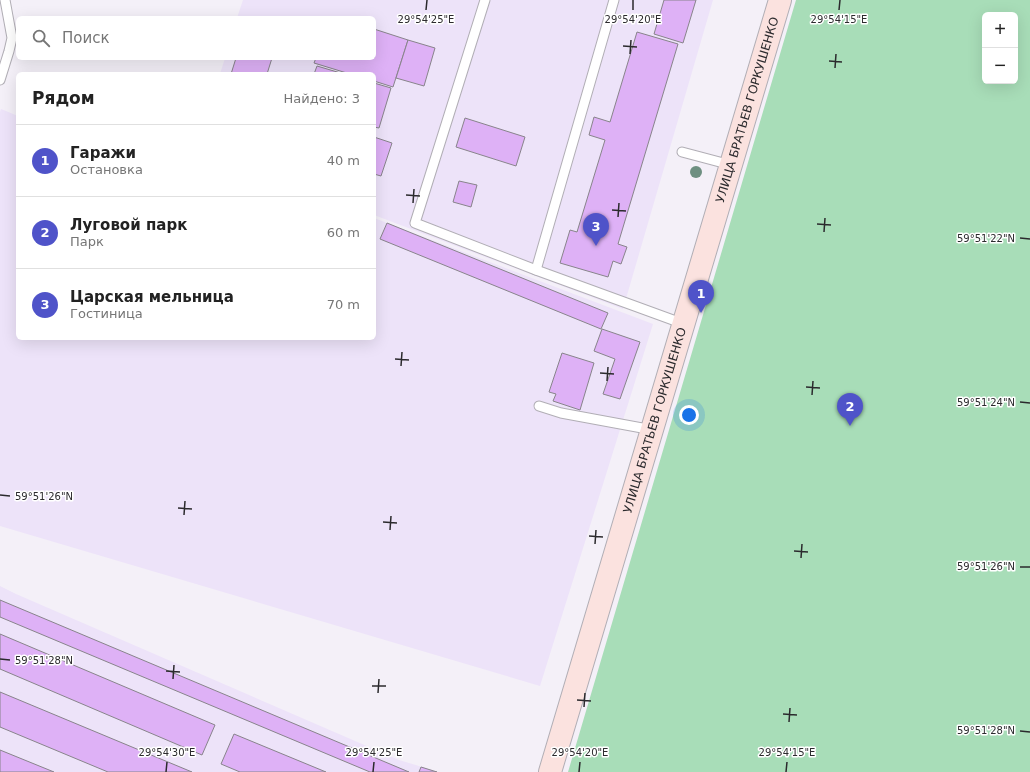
<!DOCTYPE html>
<html lang="ru">
<head>
<meta charset="utf-8">
<style>
  :root { --surface:#fff; --page:#f2f2f2; --text:#222; --muted:#767676; --line:#e0e0e0; --accent:#4f53c9 }
  body { margin:0; font-family:"DejaVu Sans",sans-serif; background:var(--page); color:var(--text) }
  .controls { position:absolute; right:12px; top:12px; display:grid; overflow:hidden; border-radius:6px; box-shadow:0 4px 16px #0002 }
  .controls button { width:36px; height:36px; display:grid; place-items:center; padding:0; border:0; border-bottom:1px solid var(--line); background:var(--surface); color:var(--text); font:20px sans-serif }
  .you { position:absolute; left:689px; top:415px; width:14px; height:14px; margin:-10px; border:3px solid #fff; border-radius:50%; background:#1a73e8; box-shadow:0 0 0 6px #1a73e833 }
  .badge { display:grid; place-items:center; width:26px; height:26px; border-radius:50%; background:var(--accent); color:#fff; font-size:13px; font-weight:700 }
  .pin { position:absolute; translate:-50% -33px; filter:drop-shadow(0 1px 2px #0008) }
  .pin::after { content:''; position:absolute; top:21px; width:14px; height:12px; background:inherit; clip-path:polygon(0 0,100% 0,50% 100%) }
  .list { margin:0; padding:0; list-style:none }
  h2 { display:flex; justify-content:space-between; align-items:center; height:52px; margin:0; padding:0 16px; font-size:17px }
  h2 small { font-size:13px; font-weight:400; color:var(--muted) }
  .list li { display:grid; grid-template-columns:26px 1fr auto; gap:12px; align-items:center; box-sizing:border-box; height:72px; padding:0 16px; border-top:1px solid var(--line) }
  .list b { display:block; font-size:15px; white-space:nowrap }
  .list p { margin:0; font-size:13px; white-space:nowrap; color:var(--muted) }
  .list em { font-size:13px; font-style:normal; color:var(--muted) }
  .icon { flex:none; width:22px; height:22px; fill:none; stroke:currentColor; stroke-width:2; stroke-linecap:round; stroke-linejoin:round }
  .map { position:relative; flex:none; width:1030px; height:772px; overflow:hidden }
  .search { position:absolute; background:var(--surface); box-shadow:0 4px 16px #0002; left:16px; top:16px; width:360px; height:44px; display:flex; align-items:center; gap:10px; box-sizing:border-box; padding:0 14px; border-radius:6px; color:var(--muted); font-size:15px }
  .panel { position:absolute; background:var(--surface); box-shadow:0 4px 16px #0002; left:16px; top:72px; width:360px; height:268px; border-radius:6px }
  .map>svg:first-child { display:block }
  .industrial { fill:#ede3f9 }
  .green { fill:#a8ddb8; fill-rule:evenodd }
  .building { fill:#deb1f6; stroke:#88848b }
  .lines { fill:none; stroke-linecap:round; stroke-linejoin:round }
  .lane-casing { stroke:#b1aeb5; stroke-width:11 }
  .secondary-casing { stroke:#b1aeb5; stroke-width:24 }
  .lane { stroke:#fff; stroke-width:9 }
  .secondary { stroke:#fbe2df; stroke-width:22 }
  .tree { fill:#6e8f81 }
  .ticks { fill:none; stroke:#2b2a2d; stroke-width:1.5 }
  .labels { text-anchor:middle; dominant-baseline:central; stroke-width:3; stroke-linejoin:round; paint-order:stroke }
  .street-label { font-size:12px; fill:#2b2a2d; stroke:#fff }
  .ticks-label { font-size:10px; text-anchor:middle; fill:#2b2a2d; stroke:#fff; stroke-width:3; stroke-linejoin:round; paint-order:stroke }
</style>
</head>
<body>
<div class="map">
<svg width="1030" height="772" viewBox="0 0 1030 772">
  <rect width="100%" height="100%" fill="#f4f0f8"/>
  <g class="industrial">
    <polygon points="243,0 713,0 623,309 374,215 374,74 220,74 225,58 374,58 374,18 237,18"/>
    <polygon points="1,109 18,116 18,338 374,338 374,218 653,324 540,686 0,526 0,112"/>
    <polygon points="0,586 16,594 399,760 439,772 0,772"/>
  </g>
  <path class="green" d="M796,0H1030V772H568ZM985,15H1015V81H985Z"/>
  <g class="building">
    <polygon points="664,0 696,0 683,43 654,34"/>
    <polygon points="374,29 408,40 393,87 374,81 374,74 350,74 314,63 316,58 374,58"/>
    <polygon points="637,32 678,44 618,244 627,247 621,264 613,261 608,277 560,263 570,230 577,232 605,140 589,135 594,117 610,122"/>
    <polygon points="408,40 435,48 424,86 396,78"/>
    <polygon points="236,58 272,58 267,74 231,74"/>
    <polygon points="317,66 344,74 314,74"/>
    <polygon points="374,83 391,88 379,128 374,127"/>
    <polygon points="465,118 525,137 516,166 456,147"/>
    <polygon points="374,137 392,143 381,176 374,174"/>
    <polygon points="459,181 477,185 471,207 453,202"/>
    <polygon points="387,223 608,313 601,329 380,239"/>
    <polygon points="602,329 640,342 620,399 603,394 615,359 594,351"/>
    <polygon points="562,353 594,363 580,410 553,401 556,394 549,392"/>
    <polygon points="0,600 409,772 370,772 0,617"/>
    <polygon points="0,634 215,725 202,755 0,669"/>
    <polygon points="0,692 192,772 108,772 0,727"/>
    <polygon points="234,734 326,772 240,772 221,764"/>
    <polygon points="0,750 54,772 0,772"/>
    <polygon points="421,767 437,772 419,772"/>
  </g>
  <g class="lines">
    <defs>
      <g id="lane">
        <polyline points="485,0 415,223 536,270 684,324"/>
        <polyline points="0,80 9,51 12,38 5,0"/>
        <polyline points="682,152 731,165"/>
        <polyline points="536,270 614,0"/>
        <polyline points="539,406 561,413 653,430"/>
      </g>
      <g id="secondary">
        <path id="s1" d="M550,772L780,0"/>
      </g>
    </defs>
    <use href="#lane" class="lane-casing"/>
    <use href="#secondary" class="secondary-casing"/>
    <use href="#lane" class="lane"/>
    <use href="#secondary" class="secondary"/>
  </g>
  <circle class="tree" cx="696" cy="172" r="6"/>
  <path class="ticks" d="M426,10L427,0M633,10V0M839,10L840,0M623,46L637,47M630,54L631,40M829,61L842,62M835,68L836,54M406,195L420,196M413,203L414,189M612,210L626,211M618,217L619,203M817,224L831,225M824,232L825,218M1020,238L1030,239M395,359L409,360M401,366L402,352M600,373L614,374M607,381L608,367M806,387L820,388M812,395L813,381M1020,402L1030,403M0,495L10,496M178,508L192,509M184,515L185,501M383,522L397,523M390,530L391,516M589,536L603,537M595,544L596,530M794,551L808,552M801,558L802,544M1020,567H1030M0,659L10,660M166,671L180,672M173,679L174,665M372,686H386M378,693L379,679M577,700L591,701M584,707L585,693M783,714L797,715M789,722L790,708M1020,731L1030,732M166,772L167,762M373,772L374,762M579,772L580,762M786,772L787,762"/>
  <g class="labels">
    <g class="street-label">
      <text stroke="none"><textPath href="#s1" startOffset="691">УЛИЦА БРАТЬЕВ ГОРКУШЕНКО</textPath></text>
      <text stroke="none"><textPath href="#s1" startOffset="367">УЛИЦА БРАТЬЕВ ГОРКУШЕНКО</textPath></text>
    </g>
  </g>
  <g class="ticks-label">
    <text x="426" y="23">29°54'25"E</text>
    <text x="633" y="23">29°54'20"E</text>
    <text x="839" y="23">29°54'15"E</text>
    <text x="986" y="242">59°51'22"N</text>
    <text x="986" y="406">59°51'24"N</text>
    <text x="44" y="500">59°51'26"N</text>
    <text x="986" y="570">59°51'26"N</text>
    <text x="44" y="664">59°51'28"N</text>
    <text x="986" y="734">59°51'28"N</text>
    <text x="167" y="756">29°54'30"E</text>
    <text x="374" y="756">29°54'25"E</text>
    <text x="580" y="756">29°54'20"E</text>
    <text x="787" y="756">29°54'15"E</text>
  </g>
</svg>
<div class="controls">
<button>+</button>
<button>−</button>
</div>
<div class="you"></div>
<div class="pin badge" style="left:701px;top:313px">1</div>
<div class="pin badge" style="left:850px;top:426px">2</div>
<div class="pin badge" style="left:596px;top:246px">3</div>
<div class="search"><svg class="icon" aria-label="search" viewBox="0 0 24 24"><circle cx="10" cy="10" r="6"/><path d="M15 15l6 6"/></svg>Поиск</div>
<section class="panel">
<h2>Рядом<small>Найдено: 3</small></h2>
<ul class="list">
<li><span class="badge">1</span><div><b>Гаражи</b><p>Остановка</p></div><em>40 m</em></li>
<li><span class="badge">2</span><div><b>Луговой парк</b><p>Парк</p></div><em>60 m</em></li>
<li><span class="badge">3</span><div><b>Царская мельница</b><p>Гостиница</p></div><em>70 m</em></li>
</ul>
</section>
</div>
</body>
</html>
